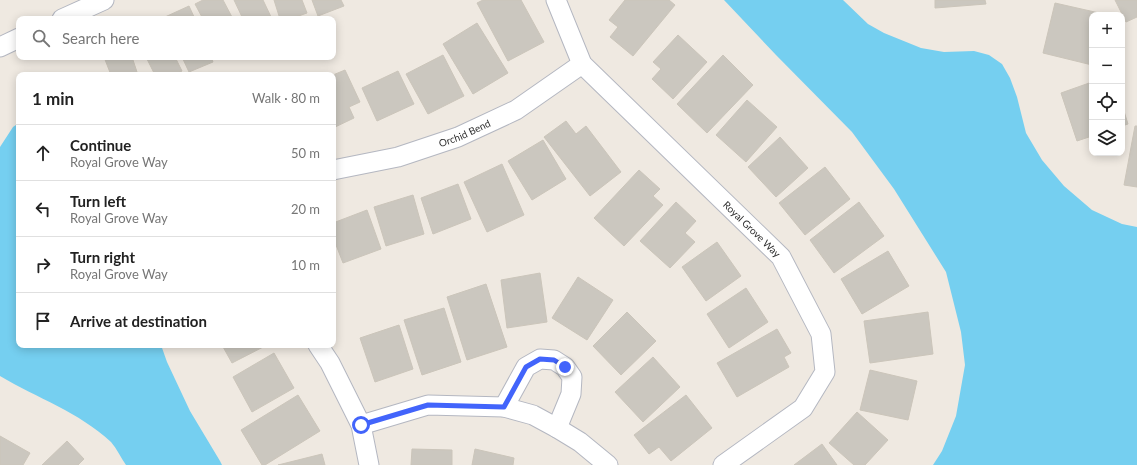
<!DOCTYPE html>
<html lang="en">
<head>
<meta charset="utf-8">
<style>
  :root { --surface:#fff; --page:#f2f2f2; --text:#222; --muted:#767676; --line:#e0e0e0 }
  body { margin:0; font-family:Lato,sans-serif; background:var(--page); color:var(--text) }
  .controls { position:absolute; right:12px; top:12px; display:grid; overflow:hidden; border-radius:8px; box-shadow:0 2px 10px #0003 }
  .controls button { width:36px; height:36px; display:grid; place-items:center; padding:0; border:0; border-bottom:1px solid var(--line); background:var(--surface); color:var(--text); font:20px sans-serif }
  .stop { position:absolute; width:12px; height:12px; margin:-9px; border:3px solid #4264fb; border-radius:50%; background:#fff }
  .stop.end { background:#4264fb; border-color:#fff; box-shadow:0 1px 4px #0008 }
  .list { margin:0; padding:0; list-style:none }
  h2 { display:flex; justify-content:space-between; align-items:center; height:52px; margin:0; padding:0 16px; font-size:17px }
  h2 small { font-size:13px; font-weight:400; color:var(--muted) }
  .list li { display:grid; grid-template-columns:26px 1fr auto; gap:12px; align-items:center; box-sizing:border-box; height:56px; padding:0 16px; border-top:1px solid var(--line) }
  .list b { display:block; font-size:15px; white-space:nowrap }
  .list p { margin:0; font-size:13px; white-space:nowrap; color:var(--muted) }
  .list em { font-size:13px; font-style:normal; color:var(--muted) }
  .icon { flex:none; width:22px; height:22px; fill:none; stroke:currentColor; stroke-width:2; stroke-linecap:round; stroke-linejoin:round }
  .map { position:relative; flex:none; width:1137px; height:465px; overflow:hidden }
  .search { position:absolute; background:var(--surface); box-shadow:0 2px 10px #0003; left:16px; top:16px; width:320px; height:44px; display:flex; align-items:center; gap:10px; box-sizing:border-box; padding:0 14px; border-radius:8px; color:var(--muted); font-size:15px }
  .panel { position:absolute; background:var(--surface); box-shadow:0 2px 10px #0003; left:16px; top:72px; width:320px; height:276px; border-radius:8px }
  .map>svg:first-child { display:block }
  .water { fill:#75cff0 }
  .building { fill:#cbc7bf; stroke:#cbc5ba }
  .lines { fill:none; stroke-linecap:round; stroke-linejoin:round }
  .minor-casing { stroke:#b4b7c1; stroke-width:21 }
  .minor { stroke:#fff; stroke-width:19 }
  .route { stroke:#4264fb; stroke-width:5 }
  .labels { text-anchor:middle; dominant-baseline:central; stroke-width:3.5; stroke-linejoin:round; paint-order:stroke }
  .street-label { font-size:10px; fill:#2e2e2e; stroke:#fff }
</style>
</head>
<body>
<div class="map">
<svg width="1137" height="465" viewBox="0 0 1137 465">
  <rect width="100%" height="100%" fill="#efe9e1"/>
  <g class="water">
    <polygon points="724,0 843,0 868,24 884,33 921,48 944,52 974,51 989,55 1002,64 1010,78 1017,97 1026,133 1042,160 1064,186 1092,210 1122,224 1137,227 1137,465 933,465 942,451 956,416 965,365 961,332 946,272 894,189 852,132 776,55"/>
    <path d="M19,123V345H161L167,362L190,411L220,461L222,465H126C121,458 117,449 111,442C79,412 37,398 0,376V147L13,127Z"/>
  </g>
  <g class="building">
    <polygon points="203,0 223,0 233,19 203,19 195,4"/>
    <polygon points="234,0 263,0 272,19 243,19"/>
    <polygon points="274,0 302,0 307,13 290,19 280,19"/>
    <polygon points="312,0 341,0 344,6 318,16"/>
    <polygon points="483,0 521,0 544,42 508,61 477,3"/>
    <polygon points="625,0 669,0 675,5 633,56 610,37 618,27 609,20"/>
    <polygon points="935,0 985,0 986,4 935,8"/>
    <polygon points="1115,0 1137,0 1137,17 1126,22"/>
    <polygon points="1055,3 1108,15 1092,15 1092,65 1043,53"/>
    <polygon points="189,6 195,19 166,19 165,17"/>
    <polygon points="477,23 508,73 473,94 443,44"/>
    <polygon points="678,35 707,62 673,99 652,79 661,69 653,62"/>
    <polygon points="443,55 464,96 428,114 406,74"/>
    <polygon points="723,55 753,85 707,133 677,104"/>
    <polygon points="104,57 132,57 138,75 111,75"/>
    <polygon points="146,57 175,57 182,71 174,75 155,75"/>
    <polygon points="182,57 211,57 213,62 189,72"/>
    <polygon points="345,70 360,102 349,107 354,118 333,128 333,75"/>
    <polygon points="398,71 414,104 377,121 362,88"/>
    <polygon points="1092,82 1092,136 1077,141 1061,93"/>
    <polygon points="747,100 777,127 746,162 716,135"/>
    <polygon points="1122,105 1128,124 1122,126"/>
    <polygon points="566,121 576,134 586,126 621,172 590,196 544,137"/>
    <polygon points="1135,126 1137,126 1137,187 1124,185"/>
    <polygon points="780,137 808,168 776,197 748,167"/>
    <polygon points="543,140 566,179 532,200 508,161"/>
    <polygon points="502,164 524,215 487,232 464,182"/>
    <polygon points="825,167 850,199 805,235 779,203"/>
    <polygon points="639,170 660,189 653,196 663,205 624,246 594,218"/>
    <polygon points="458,184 471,219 433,234 421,198"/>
    <polygon points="413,195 424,234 386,246 374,207"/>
    <polygon points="676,202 696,221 685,233 695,242 670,268 640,241"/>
    <polygon points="859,202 884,236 834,273 810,240"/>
    <polygon points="367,210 381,249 343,263 333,237 333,223"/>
    <polygon points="717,242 741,276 706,301 682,267"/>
    <polygon points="888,251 909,286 862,314 841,279"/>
    <polygon points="540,273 547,322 507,328 501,280"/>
    <polygon points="578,277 613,300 587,340 552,318"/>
    <polygon points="486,284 507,347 467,360 447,297"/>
    <polygon points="746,288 768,322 729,348 707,314"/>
    <polygon points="444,308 461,362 422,375 404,320"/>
    <polygon points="627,312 656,341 621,375 593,346"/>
    <polygon points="928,312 933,354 870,363 864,321"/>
    <polygon points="399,325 413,369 375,382 360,338"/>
    <polygon points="777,329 791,353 784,357 789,367 737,397 717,363"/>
    <polygon points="222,345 267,345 232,363"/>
    <polygon points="274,353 294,388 252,412 233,377"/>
    <polygon points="653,357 680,387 643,422 615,392"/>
    <polygon points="870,370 917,381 908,420 860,410"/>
    <polygon points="298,395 320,431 265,465 262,465 241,430"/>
    <polygon points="686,395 712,428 671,461 659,447 649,454 634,435"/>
    <polygon points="857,412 888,440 865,465 854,465 829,443"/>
    <polygon points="0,436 30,453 23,465 0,465"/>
    <polygon points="67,441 84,459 78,465 42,465"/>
    <polygon points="822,444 837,465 794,465"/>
    <polygon points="412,449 452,450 452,465 411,465"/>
    <polygon points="475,449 514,458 513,465 472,465"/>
    <polygon points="322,454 325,465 278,465"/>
  </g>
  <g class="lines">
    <defs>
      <g id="minor">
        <path id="s1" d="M556,0L582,64L781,257L821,334L825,372L803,408L723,465"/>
        <polyline points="62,19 104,0"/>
        <polyline points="0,47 19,38"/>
        <path id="s2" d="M333,170L398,157L458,137L516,110L582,64"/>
        <polyline points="318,345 330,363 361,425 369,465"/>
        <polyline points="504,407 526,367 540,359 554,360 565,367 572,377 571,394 557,428"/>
        <polyline points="361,425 428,405 504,407 533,415 557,428 580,442 608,465"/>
      </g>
    </defs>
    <use href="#minor" class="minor-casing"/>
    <use href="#minor" class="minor"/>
  </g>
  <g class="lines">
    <polyline class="route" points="361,425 428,405 504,407 526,367 540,359 554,360 565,367"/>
  </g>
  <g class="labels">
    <g class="street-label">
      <text stroke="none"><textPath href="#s2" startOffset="137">Orchid Bend</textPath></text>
      <text stroke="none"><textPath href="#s1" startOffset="306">Royal Grove Way</textPath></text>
    </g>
  </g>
</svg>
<div class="controls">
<button>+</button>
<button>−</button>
<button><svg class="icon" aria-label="locate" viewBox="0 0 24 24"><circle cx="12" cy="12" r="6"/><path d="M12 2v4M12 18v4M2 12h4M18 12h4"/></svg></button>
<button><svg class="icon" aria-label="layers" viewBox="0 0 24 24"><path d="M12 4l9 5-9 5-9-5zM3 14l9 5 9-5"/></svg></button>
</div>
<div class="stop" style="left:361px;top:425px"></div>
<div class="stop end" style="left:565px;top:367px"></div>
<div class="search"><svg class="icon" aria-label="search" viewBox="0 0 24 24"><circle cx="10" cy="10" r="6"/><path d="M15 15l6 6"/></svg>Search here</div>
<section class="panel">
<h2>1 min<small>Walk · 80 m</small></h2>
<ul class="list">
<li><svg class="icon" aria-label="ahead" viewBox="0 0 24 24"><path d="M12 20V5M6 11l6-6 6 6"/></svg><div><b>Continue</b><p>Royal Grove Way</p></div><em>50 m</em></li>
<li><svg class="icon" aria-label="left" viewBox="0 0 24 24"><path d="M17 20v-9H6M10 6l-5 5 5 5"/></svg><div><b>Turn left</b><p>Royal Grove Way</p></div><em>20 m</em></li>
<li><svg class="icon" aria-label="right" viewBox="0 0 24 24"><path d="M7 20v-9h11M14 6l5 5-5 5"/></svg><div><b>Turn right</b><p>Royal Grove Way</p></div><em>10 m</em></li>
<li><svg class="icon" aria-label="arrive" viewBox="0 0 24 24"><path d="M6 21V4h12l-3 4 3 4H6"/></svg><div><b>Arrive at destination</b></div></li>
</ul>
</section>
</div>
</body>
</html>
